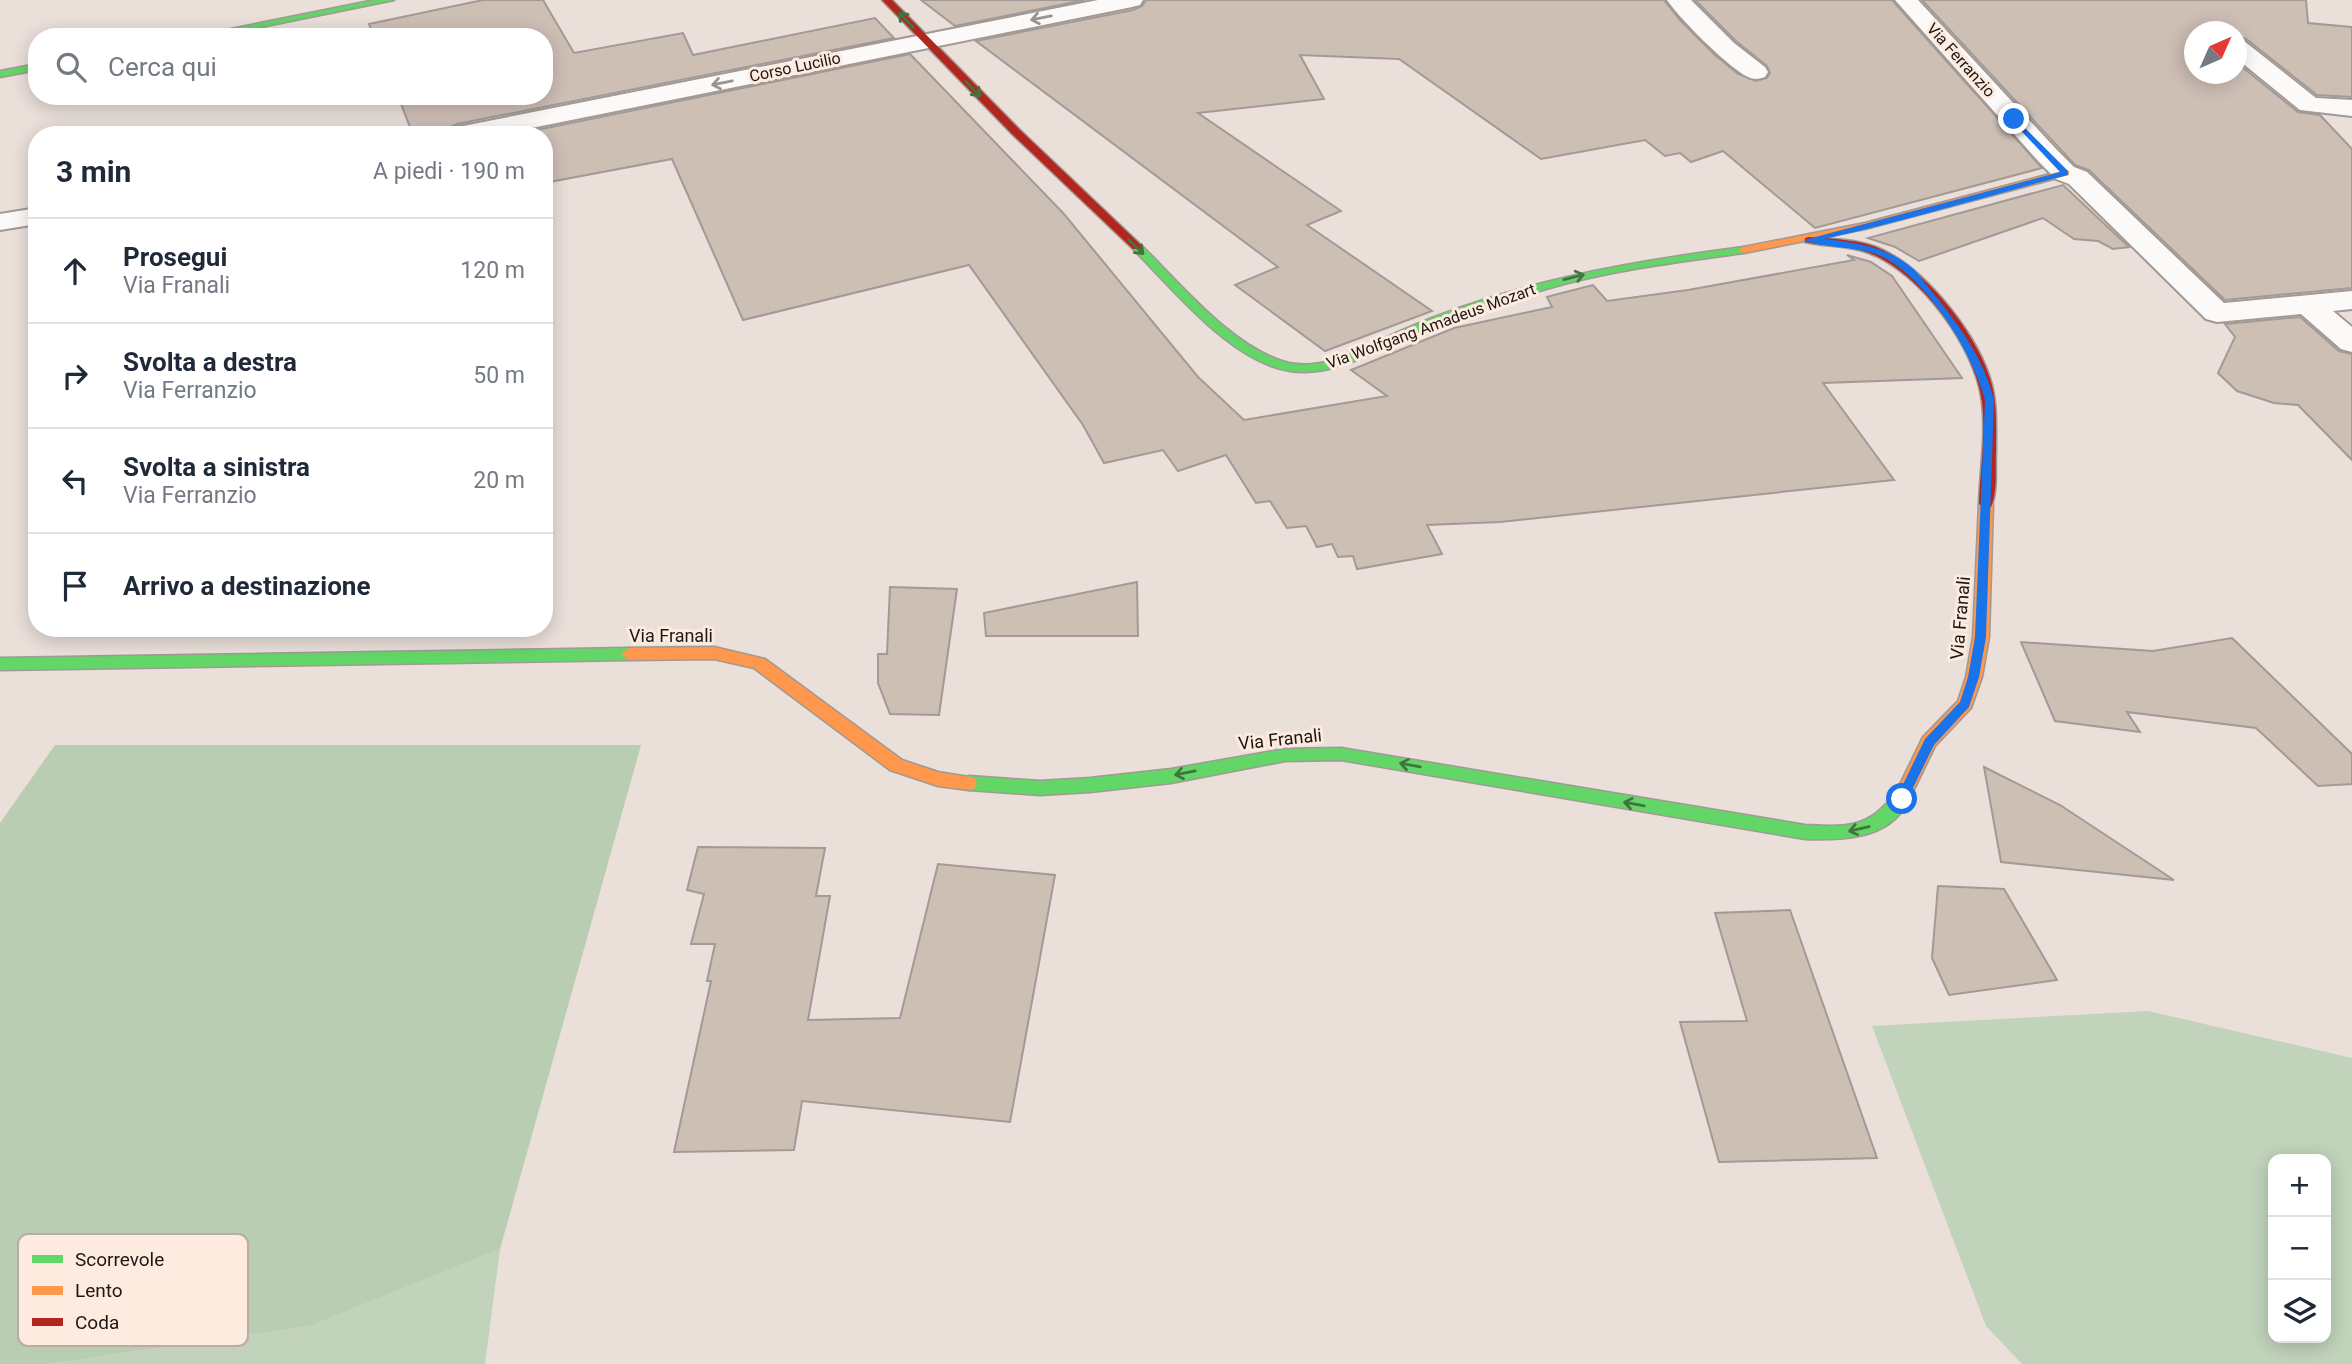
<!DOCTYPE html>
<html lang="it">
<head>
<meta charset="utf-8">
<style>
  :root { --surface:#fff; --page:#f6f6f7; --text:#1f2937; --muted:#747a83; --line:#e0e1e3 }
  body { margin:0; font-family:Roboto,sans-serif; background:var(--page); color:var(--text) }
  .controls { position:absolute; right:21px; bottom:21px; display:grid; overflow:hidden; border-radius:14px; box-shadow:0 4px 18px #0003 }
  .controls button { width:63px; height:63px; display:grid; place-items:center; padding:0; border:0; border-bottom:2px solid var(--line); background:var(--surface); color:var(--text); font:35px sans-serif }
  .compass { position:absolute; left:2184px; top:21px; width:63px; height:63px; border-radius:50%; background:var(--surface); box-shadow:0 4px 18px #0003; rotate:45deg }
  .stop { position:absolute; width:21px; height:21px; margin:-16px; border:5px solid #1a73e8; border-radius:50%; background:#fff }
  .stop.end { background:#1a73e8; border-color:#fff; box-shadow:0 2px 7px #0008 }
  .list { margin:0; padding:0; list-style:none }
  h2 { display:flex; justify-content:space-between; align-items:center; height:91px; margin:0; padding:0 28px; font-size:30px }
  h2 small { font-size:23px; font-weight:400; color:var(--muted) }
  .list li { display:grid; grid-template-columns:46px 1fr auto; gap:21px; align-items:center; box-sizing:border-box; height:105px; padding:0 28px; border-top:2px solid var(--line) }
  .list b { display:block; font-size:26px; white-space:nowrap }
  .list p { margin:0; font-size:23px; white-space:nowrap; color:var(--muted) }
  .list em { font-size:23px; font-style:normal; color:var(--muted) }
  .icon { flex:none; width:38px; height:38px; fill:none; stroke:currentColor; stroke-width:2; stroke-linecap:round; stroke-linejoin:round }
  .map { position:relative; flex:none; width:2352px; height:1364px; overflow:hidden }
  .search { position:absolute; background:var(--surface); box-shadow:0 4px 18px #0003; left:28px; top:28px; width:525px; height:77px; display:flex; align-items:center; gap:18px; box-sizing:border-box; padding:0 24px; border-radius:28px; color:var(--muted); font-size:26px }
  .panel { position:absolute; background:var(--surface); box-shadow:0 4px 18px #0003; left:28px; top:126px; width:525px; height:511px; border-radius:28px }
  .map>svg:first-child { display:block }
  .green { fill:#c1d3ba; fill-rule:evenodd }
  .forest { fill:#b8cdb1 }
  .building { fill:#cebfb5; stroke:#a19a95; stroke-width:2 }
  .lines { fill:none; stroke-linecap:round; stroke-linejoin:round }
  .street-casing { stroke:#a19995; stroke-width:4 }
  .fast-casing { stroke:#a19995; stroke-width:3 }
  .slow-casing { stroke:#a19995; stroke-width:3 }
  .jam-casing { stroke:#a19995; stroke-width:3 }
  .street { fill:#fcfaf9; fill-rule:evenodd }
  .fast { fill:#63d668; fill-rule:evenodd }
  .slow { fill:#ff974d; fill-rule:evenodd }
  .jam { fill:#b3261e; fill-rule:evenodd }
  .oneway { stroke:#989492 }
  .oneway2 { stroke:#40763e }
  .route { fill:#1a73e8 }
  .labels { text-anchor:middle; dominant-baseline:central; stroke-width:6; stroke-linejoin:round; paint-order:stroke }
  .far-street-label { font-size:16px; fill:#1e1714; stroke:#feebe0 }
  .street-label { font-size:18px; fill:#1e1714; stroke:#feebe0 }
  .key { fill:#feebe0; stroke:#bbaba3; stroke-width:2 }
  .key-label { font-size:19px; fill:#1e1714 }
</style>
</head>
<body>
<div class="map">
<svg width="2352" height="1364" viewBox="0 0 2352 1364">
  <rect width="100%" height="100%" fill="#eadfd9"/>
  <g class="green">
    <path d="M2148,1011L2352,1058V1364H2022L1986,1326L1872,1026ZM2273,1159H2326V1338H2273Z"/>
    <polygon points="500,1249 485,1364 48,1364 310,1326"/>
  </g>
  <polygon class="forest" points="55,745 641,745 500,1249 310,1326 48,1364 0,1364 0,823"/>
  <g class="building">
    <polygon points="483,0 543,0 574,53 683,33 693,55 875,18 894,38 457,124 448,128 443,135 413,135 398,96 544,96 544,37 374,37 369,24"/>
    <polygon points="921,0 1085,0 955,26"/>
    <polygon points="1146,0 1664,0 1680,20 1715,55 1738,74 1756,81 1767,78 1770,73 1767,66 1736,41 1695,0 1892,0 2042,168 1815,228 1723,151 1691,162 1680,153 1665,156 1645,140 1541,159 1399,59 1300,55 1324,99 1198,113 1341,211 1307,225 1432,311 1325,351 1235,285 1278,267 976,41 1133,10 1142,6"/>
    <polygon points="1922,0 2306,0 2308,23 2352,27 2352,97 2317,95 2246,39 2236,36 2236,32 2194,32 2194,74 2236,74 2236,62 2298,112 2320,115 2352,149 2352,288 2225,300 2089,170 2075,165"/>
    <polygon points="910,54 1064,214 1198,377 1244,420 1387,396 1351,370 1454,328 1552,307 1547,297 1554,295 1593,285 1607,301 1688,290 1854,260 1847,255 1871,262 1892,276 1962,378 1823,383 1894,480 1500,522 1427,525 1442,554 1357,569 1353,556 1338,557 1332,544 1317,547 1306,526 1287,528 1270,501 1256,503 1226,455 1178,471 1163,450 1104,463 1083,425 969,265 743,320 672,159 544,183 544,135 512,135"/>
    <polygon points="2063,185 2129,247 2113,249 2098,241 2074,239 2043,218 1919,261 1895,247 1868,238"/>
    <polygon points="2300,317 2339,351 2352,354 2352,460 2298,405 2274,403 2237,391 2218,373 2235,337 2225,324"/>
    <polygon points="1137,582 1138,636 986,636 984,613"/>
    <polygon points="890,587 957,589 939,715 890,714 878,683 878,654 887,654"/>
    <polygon points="2232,638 2352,754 2352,784 2318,786 2256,728 2127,712 2140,732 2055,721 2021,642 2153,651"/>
    <polygon points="1984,767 2060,805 2174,880 2001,862"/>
    <polygon points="698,847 825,848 816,896 830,896 808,1020 900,1018 938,864 1055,875 1010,1122 802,1101 794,1150 674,1152 711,981 707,981 715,944 691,944 704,894 687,890"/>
    <polygon points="1938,886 2004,889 2057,980 1949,995 1932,958"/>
    <polygon points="1790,910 1877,1158 1719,1162 1680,1022 1747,1021 1715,913"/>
  </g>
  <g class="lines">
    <defs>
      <g id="street">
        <polygon points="1098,0 1143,0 1140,5 1132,7 497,135 445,135 449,130 458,127"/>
        <path d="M1667,0H1691L1734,43L1765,67L1768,72L1765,77C1759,79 1754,80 1748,77C1729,68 1679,18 1667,0Z"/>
        <polygon points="1895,0 1918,0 2057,150 2074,167 2087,172 2224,303 2352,291 2352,309 2333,311 2352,327 2352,352 2341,349 2301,314 2217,322 2206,319 2069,184 2056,179 2039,162"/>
        <polygon points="2236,39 2244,41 2316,98 2352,100 2352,116 2300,110 2236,58"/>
        <polygon points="37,208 37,224 0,230 0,214"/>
      </g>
      <g id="fast">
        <polygon points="375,0 394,0 212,37 191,37"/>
        <polygon points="37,64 37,70 0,77 0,71"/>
        <path d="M1137,244L1141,245C1180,283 1234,350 1289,363C1327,371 1366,346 1400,331C1509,283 1626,262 1744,247L1750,250L1744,253C1677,262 1611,270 1546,289C1505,301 1465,314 1425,329C1383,346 1338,378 1290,371C1231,362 1174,290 1133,249V245Z"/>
        <polygon points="629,648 637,654 629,660 0,670 0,658"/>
        <path d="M1341,748L1805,825C1827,826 1853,829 1872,816C1883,810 1891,793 1905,798L1907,803C1888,840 1841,840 1805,839L1341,760L1285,761L1171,783L1090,792L1040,795L969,790L963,788L961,783L963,778L969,776L1040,781L1090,778L1171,769L1285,749Z"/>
      </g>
      <g id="slow">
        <polygon points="2065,170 2069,171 2069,175 1865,229 1744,253 1738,250 1744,247 1865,223"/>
        <polygon points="1986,499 1993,504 1989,637 1982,677 1971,708 1935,746 1905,808 1899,810 1893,808 1891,803 1923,737 1958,701 1966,677 1973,637 1979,504"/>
        <polygon points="714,647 765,659 902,760 938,772 975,778 977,783 975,788 969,790 938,786 890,770 754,668 714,659 629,660 621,654 629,648"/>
      </g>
      <g id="jam">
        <polygon points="882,0 892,0 1020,130 1141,245 1141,249 1133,249 1012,134"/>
        <path d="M1809,237C1833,239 1860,239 1883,250C1928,272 1979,336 1992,385C1997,406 1996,427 1996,449C1995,466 1998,492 1991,507L1986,509L1979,504C1980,471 1986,435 1982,402C1976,348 1920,272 1869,253C1848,245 1826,247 1805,242V238Z"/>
      </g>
    </defs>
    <use href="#street" class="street-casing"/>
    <use href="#fast" class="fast-casing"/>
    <use href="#slow" class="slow-casing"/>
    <use href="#jam" class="jam-casing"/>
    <use href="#street" class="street"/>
    <use href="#fast" class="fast"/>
    <use href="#slow" class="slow"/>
    <use href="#jam" class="jam"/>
  </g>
  <defs><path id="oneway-shaft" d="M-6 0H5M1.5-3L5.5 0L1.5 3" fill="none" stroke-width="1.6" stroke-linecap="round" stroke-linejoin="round" transform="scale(1.75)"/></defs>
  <g class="oneway">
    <use href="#oneway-shaft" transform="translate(1041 18) rotate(169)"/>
    <use href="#oneway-shaft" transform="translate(722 83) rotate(169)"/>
  </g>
  <g class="oneway2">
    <use href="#oneway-shaft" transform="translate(906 20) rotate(-133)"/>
    <use href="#oneway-shaft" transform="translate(973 89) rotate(45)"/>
    <use href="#oneway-shaft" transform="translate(1136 247) rotate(43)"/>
    <use href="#oneway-shaft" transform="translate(1574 277) rotate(-14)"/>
    <use href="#oneway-shaft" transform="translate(1410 765) rotate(-170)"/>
    <use href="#oneway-shaft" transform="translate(1185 773) rotate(169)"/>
    <use href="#oneway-shaft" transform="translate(1634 804) rotate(-170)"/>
    <use href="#oneway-shaft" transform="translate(1859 829) rotate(167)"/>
  </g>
  <path class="route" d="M2014,117L2068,171V175C1986,196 1906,221 1824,239C1854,242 1887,247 1911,267C1918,272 1923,281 1929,288C1956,321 1984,358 1994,400L1986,637L1979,677L1969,707L1934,745L1906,802L1902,804L1896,799L1925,739L1960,702L1968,677L1975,637L1985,400C1973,352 1922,269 1873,253C1854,247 1818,247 1804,240L2060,172L2011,120Z"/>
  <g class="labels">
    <g class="far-street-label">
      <text transform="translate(1961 60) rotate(48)">Via Ferranzio</text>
      <text transform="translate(795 67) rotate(-12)">Corso Lucilio</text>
      <text transform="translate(1431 326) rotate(-20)">Via Wolfgang Amadeus Mozart</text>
    </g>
    <g class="street-label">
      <text transform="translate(1960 618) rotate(-85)">Via Franali</text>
      <text x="671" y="635">Via Franali</text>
      <text transform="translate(1280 739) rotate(-6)">Via Franali</text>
    </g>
  </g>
  <rect x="18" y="1234" width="230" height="112" rx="10" class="key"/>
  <rect x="32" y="1255" width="31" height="8" fill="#63d668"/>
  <rect x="32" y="1286" width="31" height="9" fill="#ff974d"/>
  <rect x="32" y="1318" width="31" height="8" fill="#b3261e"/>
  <g class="key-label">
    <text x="75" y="1266">Scorrevole</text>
    <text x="75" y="1297">Lento</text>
    <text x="75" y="1329">Coda</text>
  </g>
</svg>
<div class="controls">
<button>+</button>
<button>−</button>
<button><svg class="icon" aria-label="layers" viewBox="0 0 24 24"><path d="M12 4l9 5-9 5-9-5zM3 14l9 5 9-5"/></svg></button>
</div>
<svg class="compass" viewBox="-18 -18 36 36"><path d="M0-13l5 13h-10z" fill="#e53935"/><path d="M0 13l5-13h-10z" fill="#747a83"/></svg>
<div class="stop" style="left:1902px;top:799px"></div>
<div class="stop end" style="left:2014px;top:119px"></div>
<div class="search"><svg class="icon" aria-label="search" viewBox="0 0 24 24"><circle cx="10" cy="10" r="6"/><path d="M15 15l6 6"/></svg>Cerca qui</div>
<section class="panel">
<h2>3 min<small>A piedi · 190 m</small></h2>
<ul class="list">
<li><svg class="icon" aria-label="ahead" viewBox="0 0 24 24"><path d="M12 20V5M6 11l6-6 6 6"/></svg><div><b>Prosegui</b><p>Via Franali</p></div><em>120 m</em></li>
<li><svg class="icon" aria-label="right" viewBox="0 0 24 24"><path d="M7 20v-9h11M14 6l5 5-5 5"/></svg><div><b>Svolta a destra</b><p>Via Ferranzio</p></div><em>50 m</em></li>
<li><svg class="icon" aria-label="left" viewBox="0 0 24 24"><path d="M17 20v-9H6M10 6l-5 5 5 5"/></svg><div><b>Svolta a sinistra</b><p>Via Ferranzio</p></div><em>20 m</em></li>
<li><svg class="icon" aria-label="arrive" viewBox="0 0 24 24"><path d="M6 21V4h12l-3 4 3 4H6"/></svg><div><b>Arrivo a destinazione</b></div></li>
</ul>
</section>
</div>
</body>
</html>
